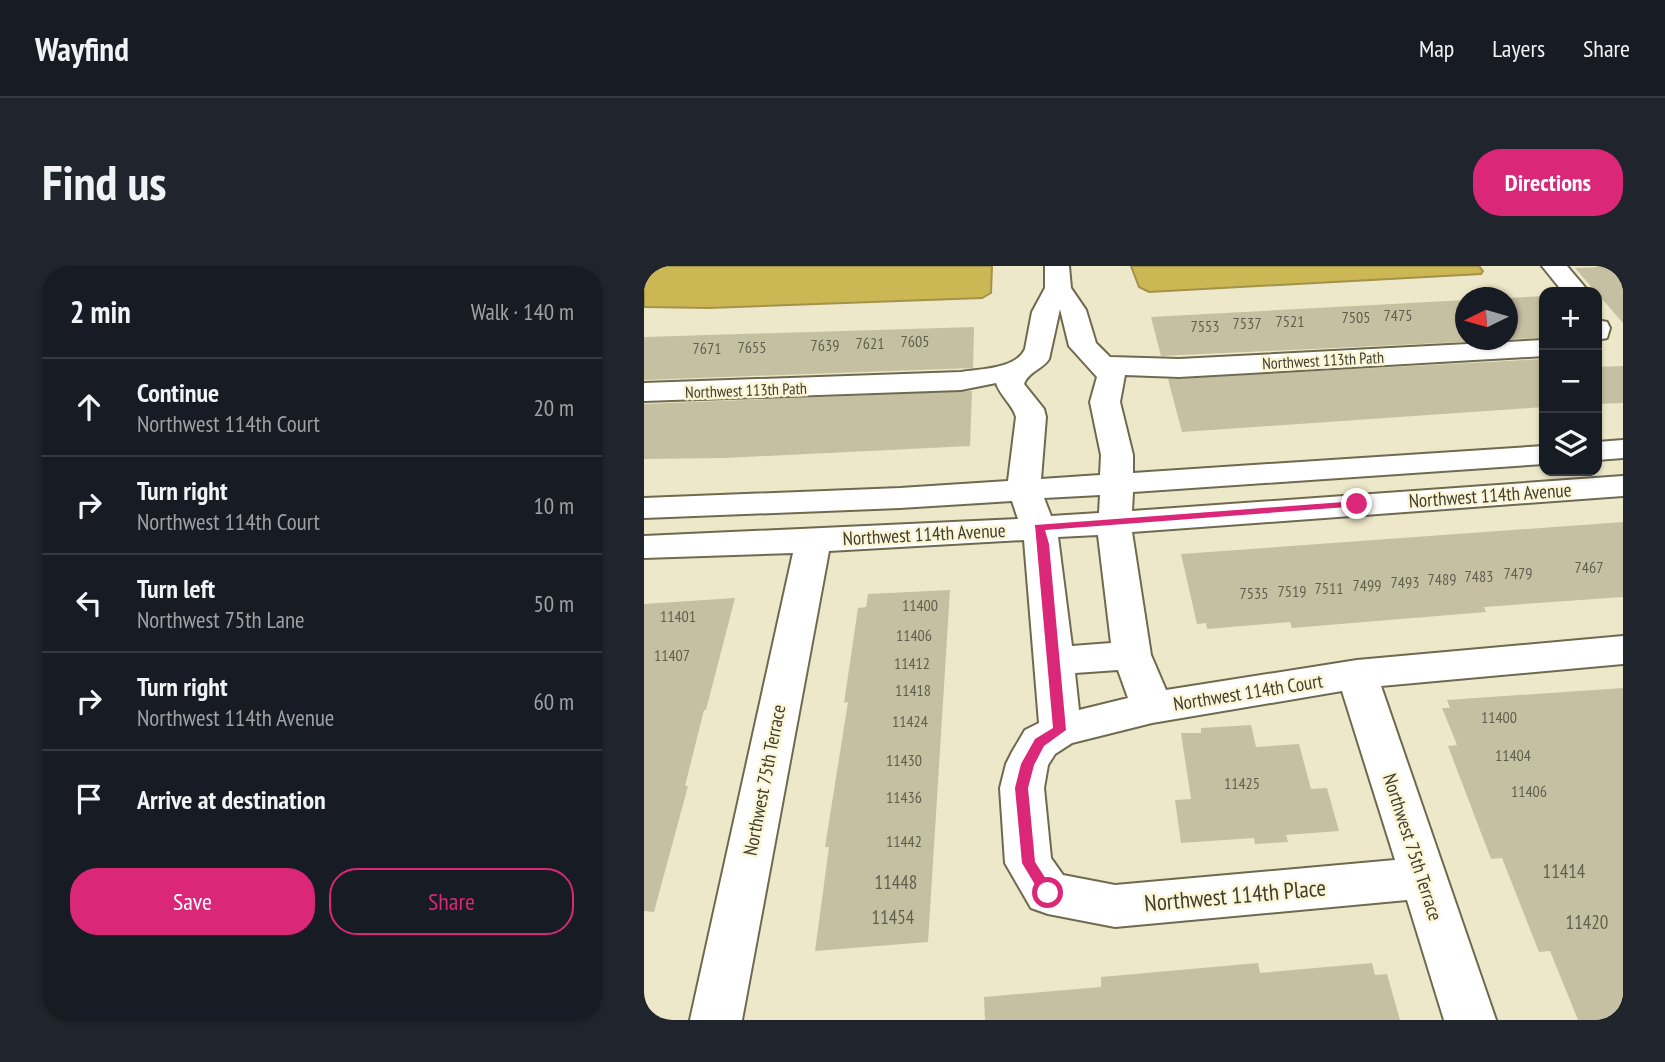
<!DOCTYPE html>
<html lang="en">
<head>
<meta charset="utf-8">
<style>
  :root { --surface:#171b24; --page:#20242c; --text:#f1f3f6; --muted:#9ea1a6; --line:#363941; --accent:#db2777 }
  body { margin:0; font-family:"PT Sans Narrow",sans-serif; background:var(--page); color:var(--text) }
  .controls { position:absolute; right:21px; top:21px; display:grid; overflow:hidden; border-radius:14px; box-shadow:0 2px 5px #0004 }
  .controls button { width:63px; height:63px; display:grid; place-items:center; padding:0; border:0; border-bottom:2px solid var(--line); background:var(--surface); color:var(--text); font:35px sans-serif }
  .compass { position:absolute; left:811px; top:21px; width:63px; height:63px; border-radius:50%; background:var(--surface); box-shadow:0 2px 5px #0004; rotate:265deg }
  .stop { position:absolute; width:21px; height:21px; margin:-16px; border:5px solid #db2777; border-radius:50%; background:#fff }
  .stop.end { background:#db2777; border-color:#fff; box-shadow:0 2px 7px #0008 }
  .list { margin:0; padding:0; list-style:none }
  h2 { display:flex; justify-content:space-between; align-items:center; height:91px; margin:0; padding:0 28px; font-size:30px }
  h2 small { font-size:23px; font-weight:400; color:var(--muted) }
  .list li { display:grid; grid-template-columns:46px 1fr auto; gap:21px; align-items:center; box-sizing:border-box; height:98px; padding:0 28px; border-top:2px solid var(--line) }
  .list b { display:block; font-size:26px; white-space:nowrap }
  .list p { margin:0; font-size:23px; white-space:nowrap; color:var(--muted) }
  .list em { font-size:23px; font-style:normal; color:var(--muted) }
  .actions { display:flex; gap:14px; padding:21px 28px }
  .actions a { flex:1; padding:16px 0; border:2px solid var(--accent); border-radius:28px; text-align:center; font-size:24px; color:var(--accent) }
  .actions .main { background:var(--accent); color:#fff }
  .icon { flex:none; width:38px; height:38px; fill:none; stroke:currentColor; stroke-width:2; stroke-linecap:round; stroke-linejoin:round }
  .map { position:relative; flex:none; width:979px; height:754px; overflow:hidden; border-radius:28px }
  header { display:flex; align-items:center; gap:42px; box-sizing:border-box; height:98px; padding:0 35px; background:var(--surface); border-bottom:2px solid var(--line) }
  header strong { font-size:33px }
  nav { display:flex; gap:38px; margin-inline-start:auto; font-size:24px }
  .intro { display:flex; align-items:center; justify-content:space-between; box-sizing:border-box; height:168px; padding:0 42px }
  h1 { margin:0; font-size:49px }
  .button { padding:18px 32px; border-radius:28px; background:var(--accent); color:#fff; font-size:24px; font-weight:700 }
  main { display:flex; gap:42px; padding:0 42px }
  aside { flex:1; background:var(--surface); border-radius:28px; box-shadow:0 2px 5px #0004 }
  .map>svg:first-child { display:block }
  .water { fill:#ccb755; stroke:#a2924a; stroke-width:2 }
  .building { fill:#c6c0a3 }
  .lines { fill:none; stroke-linecap:round; stroke-linejoin:round }
  .minor-casing { stroke:#6f694f; stroke-width:4 }
  .minor { fill:#fff; fill-rule:evenodd }
  .route { fill:#db2777 }
  .labels { text-anchor:middle; dominant-baseline:central; stroke-width:5; stroke-linejoin:round; paint-order:stroke }
  .number-label { font-size:16px; fill:#625e4e }
  .far-street-label { font-size:16px; fill:#403d31; stroke:#fcf6d7 }
  .street-label { font-size:19px; fill:#403d31; stroke:#fcf6d7 }
  .near-number-label { font-size:19px; fill:#625e4e }
  .near-street-label { font-size:23px; fill:#403d31; stroke:#fcf6d7 }
</style>
</head>
<body>
<header>
<strong>Wayfind</strong>
<nav><a>Map</a><a>Layers</a><a>Share</a></nav>
</header>
<div class="intro"><h1>Find us</h1><a class="button">Directions</a></div>
<main>
<aside>
<h2>2 min<small>Walk · 140 m</small></h2>
<ul class="list">
<li><svg class="icon" aria-label="ahead" viewBox="0 0 24 24"><path d="M12 20V5M6 11l6-6 6 6"/></svg><div><b>Continue</b><p>Northwest 114th Court</p></div><em>20 m</em></li>
<li><svg class="icon" aria-label="right" viewBox="0 0 24 24"><path d="M7 20v-9h11M14 6l5 5-5 5"/></svg><div><b>Turn right</b><p>Northwest 114th Court</p></div><em>10 m</em></li>
<li><svg class="icon" aria-label="left" viewBox="0 0 24 24"><path d="M17 20v-9H6M10 6l-5 5 5 5"/></svg><div><b>Turn left</b><p>Northwest 75th Lane</p></div><em>50 m</em></li>
<li><svg class="icon" aria-label="right" viewBox="0 0 24 24"><path d="M7 20v-9h11M14 6l5 5-5 5"/></svg><div><b>Turn right</b><p>Northwest 114th Avenue</p></div><em>60 m</em></li>
<li><svg class="icon" aria-label="arrive" viewBox="0 0 24 24"><path d="M6 21V4h12l-3 4 3 4H6"/></svg><div><b>Arrive at destination</b></div></li>
</ul>
<div class="actions"><a class="main">Save</a><a>Share</a></div>
</aside>
<div class="map">
<svg width="979" height="754" viewBox="0 0 979 754">
  <rect width="100%" height="100%" fill="#eee8ca"/>
  <g class="water">
    <polygon points="0,0 348,0 347,27 338,32 65,42 0,41"/>
    <polygon points="487,0 835,0 839,5 837,8 505,26 495,21"/>
  </g>
  <g class="building">
    <polygon points="979,0 979,57 931,2"/>
    <polygon points="900,30 900,72 864,73 864,32"/>
    <polygon points="822,34 822,74 859,74 517,90 507,51"/>
    <polygon points="330,61 329,102 0,114 0,71"/>
    <polygon points="900,93 900,141 538,166 524,113"/>
    <polygon points="979,100 979,137 953,138 953,101"/>
    <polygon points="328,125 326,180 80,192 0,193 0,138"/>
    <polygon points="979,256 979,331 840,341 842,346 648,362 646,356 563,363 562,357 553,358 537,288"/>
    <polygon points="306,324 284,676 171,685 185,581 181,581 204,436 200,437 214,342 222,341 224,328"/>
    <polygon points="91,332 62,444 60,444 41,520 44,520 10,646 0,645 0,338"/>
    <polygon points="979,422 979,754 934,754 906,685 895,686 858,592 847,593 804,480 813,479 798,442 806,442 803,434"/>
    <polygon points="607,459 612,481 655,478 667,523 683,522 695,565 642,569 644,576 611,578 610,572 537,577 531,534 547,533 537,467 557,467 557,462"/>
    <polygon points="614,697 616,707 728,697 731,709 743,708 756,754 341,754 340,731 457,721 457,711"/>
  </g>
  <g class="lines">
    <defs>
      <g id="minor">
        <path d="M401,0H425L427,22L442,44L452,77L466,91L535,93L900,74V90L535,111L481,109L476,136L489,189V207L900,180V198L489,226L488,245L979,210V230L488,266L507,389L522,424L713,394L979,370V398L737,420L852,754H800L763,634L471,661L404,648L387,642L361,597L356,522L362,498L368,486L381,464L395,457L380,274L185,285L98,754H46L149,287L0,292V270L374,253L368,235L256,242L0,252V232L256,222L364,215L372,151C369,139 356,130 352,117L317,124L0,135V117L317,106C336,103 372,103 381,83L388,46L401,22ZM416,43L425,80L453,111L446,136L457,189L456,209L397,213L402,151L400,143L380,118C385,105 398,104 405,93ZM456,229L455,247L407,250L400,232ZM454,269L467,377L428,380L414,271ZM474,404L484,432L435,444L431,407ZM698,425L751,594L471,619L419,609L407,592L400,522L404,499L411,488L428,477L508,457Z"/>
        <polygon points="898,0 923,0 945,26 919,26"/>
        <polygon points="953,54 963,56 966,62 963,72 953,74"/>
        <polygon points="979,174 979,192 953,194 953,176"/>
      </g>
    </defs>
    <use href="#minor" class="minor-casing"/>
    <use href="#minor" class="minor"/>
  </g>
  <polygon class="route" points="713,235 716,236 716,240 401,264 405,278 422,464 400,480 390,499 384,522 391,596 411,627 404,633 399,632 378,597 371,522 377,498 391,473 409,462 391,259"/>
  <g class="labels">
    <g class="number-label">
      <text x="754" y="49">7475</text>
      <text x="712" y="51">7505</text>
      <text x="646" y="55">7521</text>
      <text x="603" y="57">7537</text>
      <text x="561" y="60">7553</text>
      <text x="271" y="75">7605</text>
      <text x="226" y="77">7621</text>
      <text x="181" y="79">7639</text>
      <text x="108" y="81">7655</text>
      <text x="63" y="82">7671</text>
      <text x="945" y="301">7467</text>
      <text x="874" y="307">7479</text>
      <text x="835" y="310">7483</text>
      <text x="798" y="313">7489</text>
      <text x="761" y="316">7493</text>
      <text x="723" y="319">7499</text>
      <text x="685" y="322">7511</text>
      <text x="648" y="325">7519</text>
      <text x="610" y="327">7535</text>
      <text x="276" y="339">11400</text>
      <text x="34" y="350">11401</text>
      <text x="270" y="369">11406</text>
      <text x="28" y="389">11407</text>
      <text x="268" y="397">11412</text>
      <text x="269" y="424">11418</text>
      <text x="855" y="451">11400</text>
      <text x="266" y="455">11424</text>
      <text x="869" y="489">11404</text>
      <text x="260" y="494">11430</text>
      <text x="598" y="517">11425</text>
      <text x="885" y="525">11406</text>
      <text x="260" y="531">11436</text>
      <text x="260" y="575">11442</text>
    </g>
    <g class="far-street-label">
      <text transform="translate(679 94) rotate(-3)">Northwest 113th Path</text>
      <text transform="translate(102 124) rotate(-2)">Northwest 113th Path</text>
    </g>
    <g class="street-label">
      <text transform="translate(846 229) rotate(-4)">Northwest 114th Avenue</text>
      <text transform="translate(280 268) rotate(-3)">Northwest 114th Avenue</text>
      <text transform="translate(604 426) rotate(-9)">Northwest 114th Court</text>
      <text transform="translate(120 514) rotate(-79)">Northwest 75th Terrace</text>
      <text transform="translate(769 581) rotate(72)">Northwest 75th Terrace</text>
    </g>
    <g class="near-number-label">
      <text x="920" y="605">11414</text>
      <text x="252" y="616">11448</text>
      <text x="249" y="651">11454</text>
      <text x="943" y="656">11420</text>
    </g>
    <g class="near-street-label">
      <text transform="translate(591 629) rotate(-5)">Northwest 114th Place</text>
    </g>
  </g>
</svg>
<div class="controls">
<button>+</button>
<button>−</button>
<button><svg class="icon" aria-label="layers" viewBox="0 0 24 24"><path d="M12 4l9 5-9 5-9-5zM3 14l9 5 9-5"/></svg></button>
</div>
<svg class="compass" viewBox="-18 -18 36 36"><path d="M0-13l5 13h-10z" fill="#e53935"/><path d="M0 13l5-13h-10z" fill="#9ea1a6"/></svg>
<div class="stop" style="left:404px;top:627px"></div>
<div class="stop end" style="left:713px;top:238px"></div>
</div>
</main>
</body>
</html>
